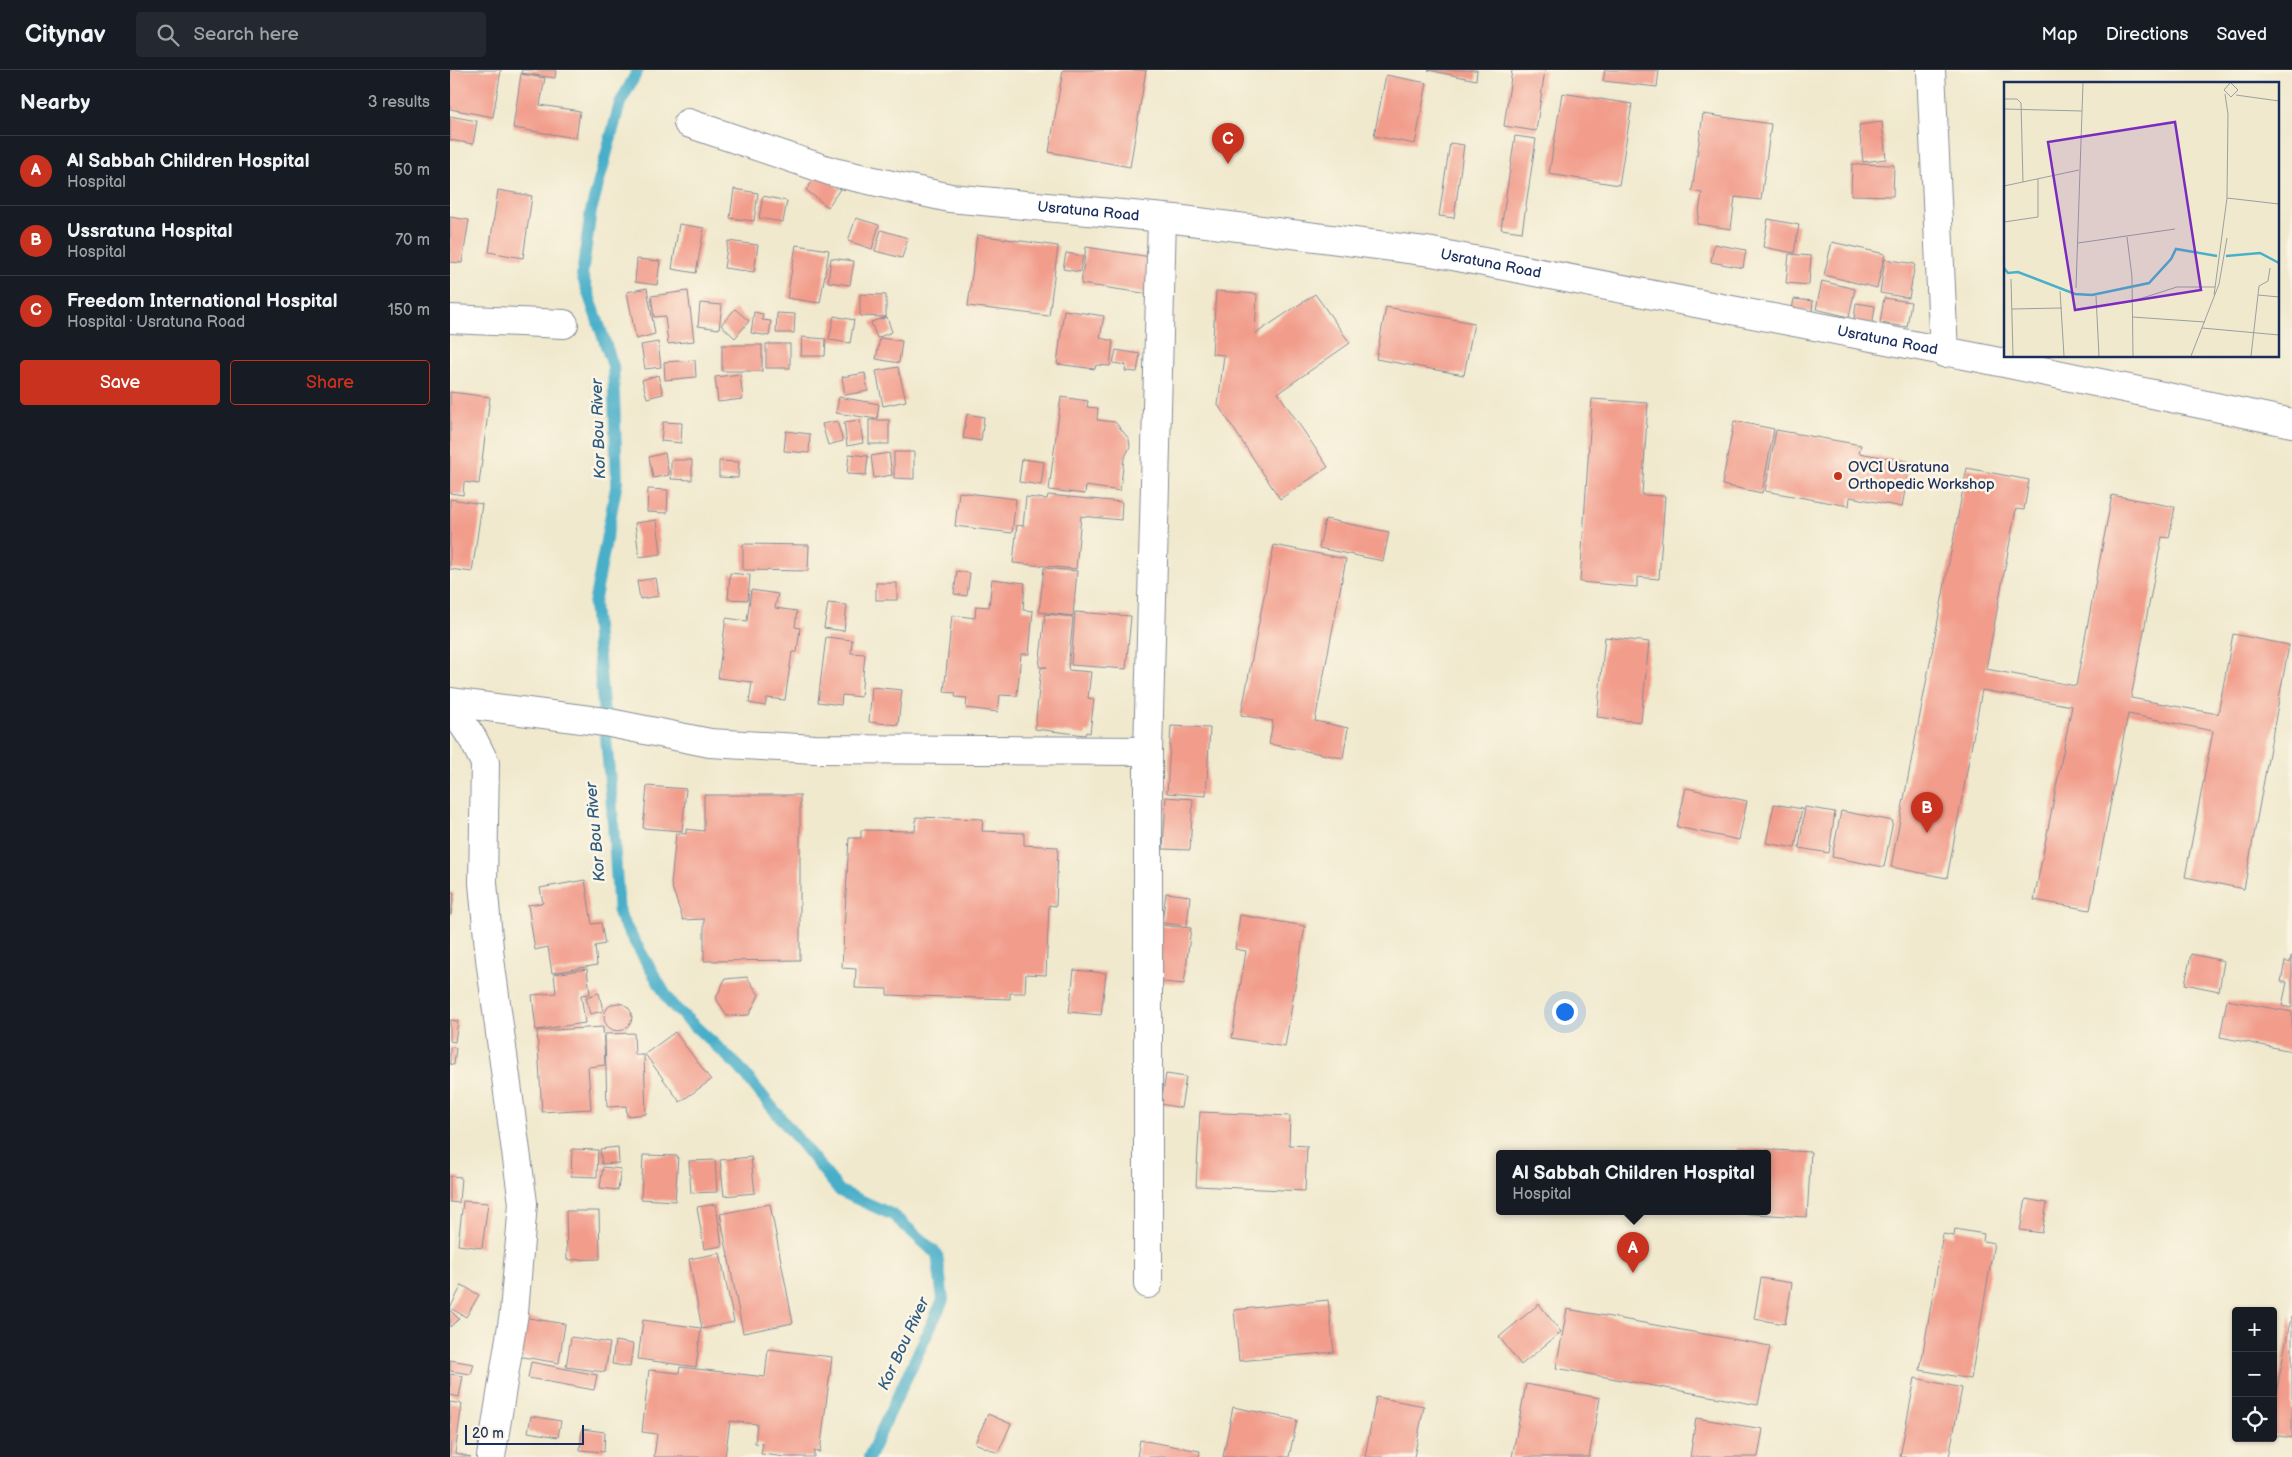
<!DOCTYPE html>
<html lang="en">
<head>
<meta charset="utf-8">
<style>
  :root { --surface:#171b24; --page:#242831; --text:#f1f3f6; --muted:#9ea1a6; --line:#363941; --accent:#c8321e }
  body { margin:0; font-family:"Balsamiq Sans",sans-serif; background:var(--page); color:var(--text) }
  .controls { position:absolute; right:15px; bottom:15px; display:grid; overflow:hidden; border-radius:5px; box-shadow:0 1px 4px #0004 }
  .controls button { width:45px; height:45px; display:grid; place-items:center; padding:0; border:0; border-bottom:1px solid var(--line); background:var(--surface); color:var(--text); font:25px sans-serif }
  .scale { position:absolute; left:15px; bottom:12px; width:119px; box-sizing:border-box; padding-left:5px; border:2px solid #1b2f5e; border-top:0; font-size:14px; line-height:18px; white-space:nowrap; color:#1b2f5e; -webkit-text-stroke:4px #fcf5e5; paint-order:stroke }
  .you { position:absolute; left:1114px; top:941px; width:18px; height:18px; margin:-12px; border:4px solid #fff; border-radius:50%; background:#1a73e8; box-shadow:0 0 0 8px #1a73e833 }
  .badge { display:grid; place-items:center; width:32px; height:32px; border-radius:50%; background:var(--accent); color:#fff; font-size:16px; font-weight:700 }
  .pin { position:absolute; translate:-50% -41px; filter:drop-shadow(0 1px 2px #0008) }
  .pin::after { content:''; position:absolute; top:26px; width:18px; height:15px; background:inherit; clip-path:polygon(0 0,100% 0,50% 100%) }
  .popup { position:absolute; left:1046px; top:1080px; width:275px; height:65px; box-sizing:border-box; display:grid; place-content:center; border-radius:5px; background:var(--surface); filter:drop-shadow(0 1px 4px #0005); font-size:16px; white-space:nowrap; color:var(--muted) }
  .popup b { font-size:19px; color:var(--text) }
  .popup::after { content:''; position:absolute; left:50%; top:100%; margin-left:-10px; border:10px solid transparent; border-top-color:var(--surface) }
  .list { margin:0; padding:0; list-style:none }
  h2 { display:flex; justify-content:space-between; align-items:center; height:65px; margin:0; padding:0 20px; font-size:21px }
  h2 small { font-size:16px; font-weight:400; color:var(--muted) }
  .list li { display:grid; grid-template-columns:32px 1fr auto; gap:15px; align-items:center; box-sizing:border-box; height:70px; padding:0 20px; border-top:1px solid var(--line) }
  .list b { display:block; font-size:19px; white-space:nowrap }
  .list p { margin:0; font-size:16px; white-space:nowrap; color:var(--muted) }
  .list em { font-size:16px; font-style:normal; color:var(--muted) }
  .actions { display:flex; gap:10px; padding:15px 20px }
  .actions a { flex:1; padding:11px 0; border:1px solid var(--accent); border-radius:5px; text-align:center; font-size:18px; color:var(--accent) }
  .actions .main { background:var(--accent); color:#fff }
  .icon { flex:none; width:28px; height:28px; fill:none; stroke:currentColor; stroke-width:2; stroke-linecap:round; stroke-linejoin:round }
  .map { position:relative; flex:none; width:1842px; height:1387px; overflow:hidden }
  header { display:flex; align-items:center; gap:30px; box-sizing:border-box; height:70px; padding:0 25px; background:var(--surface); border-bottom:1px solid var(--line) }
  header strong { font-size:24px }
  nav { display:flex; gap:28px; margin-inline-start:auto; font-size:18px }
  .search { width:350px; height:45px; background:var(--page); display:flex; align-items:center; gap:12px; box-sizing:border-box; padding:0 18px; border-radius:5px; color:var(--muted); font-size:19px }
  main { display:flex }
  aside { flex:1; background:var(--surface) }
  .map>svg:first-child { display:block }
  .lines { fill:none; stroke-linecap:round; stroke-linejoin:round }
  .stream { stroke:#4aafc9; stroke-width:12 }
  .building { fill:#f29d8c }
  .minor-casing { stroke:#868c96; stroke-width:30 }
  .minor { stroke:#fff; stroke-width:28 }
  .poi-dot { fill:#c8321e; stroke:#fcf5e5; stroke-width:2 }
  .labels { text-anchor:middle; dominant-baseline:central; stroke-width:5; stroke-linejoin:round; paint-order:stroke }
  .street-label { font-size:15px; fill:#1b2f5e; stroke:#fcf5e5 }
  .poi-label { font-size:15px; fill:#1b2f5e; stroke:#fcf5e5; text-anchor:start }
  .water-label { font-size:16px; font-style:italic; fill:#2b5c83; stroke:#fcf5e5 }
  .inset-river { fill:none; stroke:#4aafc9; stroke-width:2.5 }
  .inset-road { fill:none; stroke:#9b9fa1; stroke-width:1 }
  .view { fill:#7b2cbf; fill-opacity:0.15; stroke:#7b2cbf; stroke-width:2.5 }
  .inset-edge { fill:none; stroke:#1b2f5e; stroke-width:2.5 }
</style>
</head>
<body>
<header>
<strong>Citynav</strong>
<div class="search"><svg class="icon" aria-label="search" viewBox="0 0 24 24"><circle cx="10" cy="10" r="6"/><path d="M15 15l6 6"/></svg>Search here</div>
<nav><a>Map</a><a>Directions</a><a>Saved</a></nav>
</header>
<main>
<aside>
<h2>Nearby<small>3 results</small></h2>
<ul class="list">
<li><span class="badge">A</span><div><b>Al Sabbah Children Hospital</b><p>Hospital</p></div><em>50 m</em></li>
<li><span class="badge">B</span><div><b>Ussratuna Hospital</b><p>Hospital</p></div><em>70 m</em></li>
<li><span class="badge">C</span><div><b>Freedom International Hospital</b><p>Hospital · Usratuna Road</p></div><em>150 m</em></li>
</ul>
<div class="actions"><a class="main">Save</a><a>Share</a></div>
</aside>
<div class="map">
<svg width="1842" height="1387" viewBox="0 0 1842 1387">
  <rect width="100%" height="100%" fill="#fcf5e5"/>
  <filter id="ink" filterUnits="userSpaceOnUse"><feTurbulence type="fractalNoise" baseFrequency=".02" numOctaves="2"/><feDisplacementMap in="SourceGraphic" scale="10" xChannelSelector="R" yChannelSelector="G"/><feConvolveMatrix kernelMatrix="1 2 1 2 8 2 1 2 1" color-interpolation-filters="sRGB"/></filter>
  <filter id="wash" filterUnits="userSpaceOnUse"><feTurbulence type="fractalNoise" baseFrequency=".0096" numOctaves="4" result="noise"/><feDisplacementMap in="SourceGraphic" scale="20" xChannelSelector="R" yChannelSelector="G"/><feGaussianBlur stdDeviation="1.12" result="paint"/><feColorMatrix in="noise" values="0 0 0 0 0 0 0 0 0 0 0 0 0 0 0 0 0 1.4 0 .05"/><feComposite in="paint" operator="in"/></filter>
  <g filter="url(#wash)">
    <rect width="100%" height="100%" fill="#f0e9ce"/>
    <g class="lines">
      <polyline class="stream" points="188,0 170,33 141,141 132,205 163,296 167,412 144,534 161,723 169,845 221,934 289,997 390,1121 443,1145 487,1184 493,1230 419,1387"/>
    </g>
    <g id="blocks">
      <g class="building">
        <polygon points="0,0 51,0 43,47 0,39"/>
        <polygon points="72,0 106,0 105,8 71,3"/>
        <polygon points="613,0 696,0 680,97 599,82"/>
        <polygon points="978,0 1027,0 1026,10"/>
        <polygon points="1062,0 1095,0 1086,61 1054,56"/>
        <polygon points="1155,0 1209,0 1207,17 1153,11"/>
        <polygon points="71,4 95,8 90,35 130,41 126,68 63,58"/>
        <polygon points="936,5 977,13 965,74 924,66"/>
        <polygon points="1112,23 1182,34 1169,115 1099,104"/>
        <polygon points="1253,44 1321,54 1311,130 1285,127 1281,159 1247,154 1252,123 1242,121"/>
        <polygon points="0,46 27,51 23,74 0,70"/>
        <polygon points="1432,52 1436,89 1413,92 1409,55"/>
        <polygon points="1065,66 1086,69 1072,162 1051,159"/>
        <polygon points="1000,73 1014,75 1004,148 989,146"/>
        <polygon points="1402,94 1444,95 1443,126 1401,125"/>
        <polygon points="368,103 390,119 378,137 356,120"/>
        <polygon points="284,119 308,123 304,151 280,148"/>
        <polygon points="48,120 82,126 73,188 39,182"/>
        <polygon points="313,126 337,131 333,152 309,148"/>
        <polygon points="0,147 19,150 12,193 0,192"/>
        <polygon points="406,148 429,155 422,179 398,171"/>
        <polygon points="1318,149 1349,155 1344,183 1313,177"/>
        <polygon points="229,154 254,158 246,203 222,199"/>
        <polygon points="431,160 458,168 452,188 425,181"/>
        <polygon points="527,165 608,176 599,246 518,236"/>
        <polygon points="278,171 308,175 304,202 274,198"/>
        <polygon points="1382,172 1435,184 1427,218 1374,205"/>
        <polygon points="1264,174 1296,180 1293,198 1261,192"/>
        <polygon points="346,175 379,180 370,233 337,228"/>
        <polygon points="636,177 707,188 700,224 631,214"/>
        <polygon points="616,183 633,186 630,202 613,199"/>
        <polygon points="1339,184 1361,186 1359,215 1336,213"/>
        <polygon points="381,188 404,191 400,215 378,212"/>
        <polygon points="187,189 210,191 207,215 185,212"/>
        <polygon points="1435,189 1465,194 1459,228 1430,223"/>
        <polygon points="1372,211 1405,219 1399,247 1366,239"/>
        <polygon points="197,218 205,264 186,269 177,222"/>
        <polygon points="238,221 244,271 218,274 215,246 204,247 201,226"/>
        <polygon points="766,221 807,224 805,264 865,224 900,273 828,323 878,397 830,429 768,335 774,285 762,284"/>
        <polygon points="410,224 436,225 436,247 410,246"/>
        <polygon points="1434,228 1461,232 1457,257 1430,253"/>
        <polygon points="1344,229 1363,231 1362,242 1342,239"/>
        <polygon points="250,233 272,235 269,259 248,256"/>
        <polygon points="1406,233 1425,236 1422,259 1403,257"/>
        <polygon points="936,237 1024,253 1014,305 926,289"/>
        <polygon points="285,239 299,251 285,268 271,255"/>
        <polygon points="614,240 654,246 650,268 663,271 660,296 646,295 645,299 607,294"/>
        <polygon points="304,242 313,244 312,250 321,251 319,266 301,263"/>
        <polygon points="327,243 345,244 344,263 326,263"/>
        <polygon points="384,246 404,250 400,273 379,270"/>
        <polygon points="437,247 442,262 427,268 421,252"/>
        <polygon points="352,267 376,269 375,286 351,286"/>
        <polygon points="430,268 452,271 449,293 426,289"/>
        <polygon points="208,272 211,297 195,299 191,275"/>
        <rect x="316" y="274" width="24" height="24"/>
        <rect x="272" y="275" width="40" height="26"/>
        <polygon points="666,280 690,284 687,302 675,301 676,295 663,293"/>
        <polygon points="245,290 246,307 215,310 214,292"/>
        <polygon points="448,297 456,331 433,336 426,301"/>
        <polygon points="415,303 418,321 395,325 392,307"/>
        <polygon points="290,304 293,329 268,332 265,307"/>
        <polygon points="208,305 213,324 197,328 192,310"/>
        <polygon points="0,322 40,327 29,414 14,412 13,425 0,423"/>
        <polygon points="389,327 429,334 427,349 386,343"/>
        <polygon points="611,327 638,331 637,337 648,338 647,350 665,352 679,369 680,377 674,389 670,421 636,416 635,424 599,420"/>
        <polygon points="1142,329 1198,333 1192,425 1215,426 1209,509 1187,507 1187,517 1130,512"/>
        <polygon points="517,344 534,347 531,371 513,368"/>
        <polygon points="410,350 413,373 397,376 394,352"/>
        <rect x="419" y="350" width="20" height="24"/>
        <polygon points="387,351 393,371 378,375 372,354"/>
        <polygon points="1284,351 1324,359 1312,423 1272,415"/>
        <polygon points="213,352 232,353 231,373 211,371"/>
        <polygon points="1326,360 1411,375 1409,383 1460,392 1452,437 1400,427 1399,436 1315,421"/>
        <polygon points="336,361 360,364 359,383 334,381"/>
        <polygon points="444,382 464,382 464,409 444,408"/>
        <polygon points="215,383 219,405 203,408 199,387"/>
        <polygon points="439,383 442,405 424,408 421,386"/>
        <polygon points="399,384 418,386 416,405 397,404"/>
        <polygon points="572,389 594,392 591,415 569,412"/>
        <polygon points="221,390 242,390 242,410 221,409"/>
        <polygon points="269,391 289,392 288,408 269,407"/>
        <polygon points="1517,398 1579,410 1574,440 1566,439 1536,599 1626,616 1662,425 1725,437 1719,468 1712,467 1681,628 1768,644 1783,564 1839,575 1794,819 1735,807 1763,661 1678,644 1640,840 1584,830 1622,636 1532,620 1497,808 1441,797"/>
        <polygon points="198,419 218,420 217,443 197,442"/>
        <polygon points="509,422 566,429 562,463 505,456"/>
        <polygon points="598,425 672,432 671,450 631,446 626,499 563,493 567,455 573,456 576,427 597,429"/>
        <polygon points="0,429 32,434 22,502 0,499"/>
        <polygon points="875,449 939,462 933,491 869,478"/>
        <polygon points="207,450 211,484 189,487 185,453"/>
        <polygon points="293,474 359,475 358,501 293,500"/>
        <polygon points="824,475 896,489 865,651 898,658 893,688 819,674 823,651 791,645"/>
        <polygon points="594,498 627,501 623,546 589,542"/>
        <polygon points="507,501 520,503 517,526 504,524"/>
        <polygon points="280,503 300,505 298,530 278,529"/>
        <polygon points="206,508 209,526 190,529 187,511"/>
        <polygon points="542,509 575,513 573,540 583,541 579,584 571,584 567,626 550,625 548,642 516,638 517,628 505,627 506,623 494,622 502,545 525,548 526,536 539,537"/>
        <rect x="426" y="513" width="21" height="17"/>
        <polygon points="301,520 328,524 325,538 347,541 345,557 350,558 347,582 342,582 335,630 317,628 315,636 299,633 302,612 268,608 276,548 297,551"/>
        <polygon points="378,533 397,535 394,561 374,558"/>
        <polygon points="625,542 681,546 676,599 621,595"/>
        <polygon points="595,544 623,547 618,600 641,602 638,628 644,629 640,663 636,662 635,665 585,659 591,598 597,597 589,597"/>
        <polygon points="376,567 402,570 401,583 415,584 411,627 392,625 391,635 368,632"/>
        <polygon points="1155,567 1199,572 1191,652 1147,647"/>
        <polygon points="422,617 452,620 448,655 419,652"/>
        <polygon points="721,656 760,658 756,726 717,723"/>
        <polygon points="197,716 236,719 232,761 193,758"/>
        <polygon points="1236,718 1297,731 1289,770 1227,757"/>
        <polygon points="254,725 350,725 350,890 254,891 254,849 233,850 221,814 226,763 236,764 236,759 254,761"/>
        <polygon points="716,727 743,729 740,780 713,779"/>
        <polygon points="1324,734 1352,739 1345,778 1316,773"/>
        <polygon points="1355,737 1385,742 1379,783 1349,778"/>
        <polygon points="1391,741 1443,751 1434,797 1382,787"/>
        <polygon points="466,747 533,749 532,761 574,763 574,775 608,777 606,836 599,835 596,905 576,904 575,923 560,923 560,929 437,925 437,919 405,918 406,899 392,898 399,768 411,768 411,760 465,761"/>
        <polygon points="135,810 142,854 151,853 155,874 145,876 147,895 102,903 98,877 85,880 78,835 93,833 90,818"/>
        <polygon points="0,822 4,823 1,845 0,845"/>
        <polygon points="716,823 740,826 737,856 712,853"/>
        <polygon points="790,845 855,856 835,977 782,968 796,881 785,879"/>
        <polygon points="710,855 741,858 734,914 704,911"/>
        <polygon points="1741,884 1774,891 1769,921 1735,914"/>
        <polygon points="1841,886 1842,886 1842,938 1832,936 1837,912 1831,912 1835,891 1840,893"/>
        <polygon points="137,899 140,924 131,925 135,953 86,960 82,925 106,923 104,904"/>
        <polygon points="624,900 656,903 651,945 619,942"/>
        <polygon points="297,907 309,925 299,945 277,946 266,928 275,909"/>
        <polygon points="149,923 153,941 140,944 136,927"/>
        <polygon points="1777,930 1842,942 1842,981 1770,967"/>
        <circle cx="168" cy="947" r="14"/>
        <polygon points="0,950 8,951 5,972 0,971"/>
        <polygon points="153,957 155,995 138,997 141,1039 92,1042 87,961"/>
        <polygon points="225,962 261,1010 230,1032 195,984"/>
        <polygon points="184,963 185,985 194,985 196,1044 177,1046 176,1036 157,1037 155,964"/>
        <polygon points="0,977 6,978 4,995 0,994"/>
        <polygon points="716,1004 736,1007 731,1038 711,1034"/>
        <polygon points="750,1042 840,1046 839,1075 857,1076 855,1121 746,1116"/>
        <polygon points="168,1077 169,1093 152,1094 150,1079"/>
        <polygon points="1287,1078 1361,1082 1357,1147 1285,1143 1317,1142 1317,1084 1287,1084"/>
        <polygon points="122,1079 148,1080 147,1107 121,1106"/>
        <polygon points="193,1085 228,1086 225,1131 191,1129"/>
        <polygon points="301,1087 305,1123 274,1126 270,1090"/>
        <polygon points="265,1090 267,1122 241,1123 239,1091"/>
        <polygon points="153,1097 171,1099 168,1120 150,1118"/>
        <polygon points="0,1106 11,1107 9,1133 0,1132"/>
        <polygon points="1576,1129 1597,1133 1592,1163 1570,1160"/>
        <polygon points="13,1131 38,1133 32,1178 8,1175"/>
        <polygon points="266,1134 272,1176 254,1179 247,1137"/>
        <polygon points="320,1134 343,1253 293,1263 270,1144"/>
        <polygon points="116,1141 149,1141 150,1189 117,1190"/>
        <polygon points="1505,1159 1534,1164 1533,1171 1544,1173 1521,1309 1470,1300 1493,1164 1504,1166"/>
        <polygon points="270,1183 284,1252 252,1259 239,1189"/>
        <polygon points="1311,1208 1342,1213 1335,1254 1304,1249"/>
        <polygon points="12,1215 29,1225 16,1247 0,1238"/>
        <polygon points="878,1230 884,1282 789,1291 784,1240"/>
        <polygon points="1089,1234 1111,1262 1071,1295 1049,1267"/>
        <polygon points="1117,1239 1320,1276 1308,1335 1106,1298"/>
        <polygon points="0,1240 9,1249 0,1257"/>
        <polygon points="73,1247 115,1254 109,1293 67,1286"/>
        <polygon points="1841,1247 1842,1247 1842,1368 1823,1365 1823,1339"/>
        <polygon points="193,1250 251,1258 246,1297 188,1289"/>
        <polygon points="121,1267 160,1273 155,1302 116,1297"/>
        <polygon points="165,1271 183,1274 180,1297 162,1294"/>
        <polygon points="318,1279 382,1287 370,1382 364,1381 364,1387 336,1387 311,1384 313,1374 305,1373 307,1354 280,1351 275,1387 204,1387 207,1364 192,1362 199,1300 229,1303 230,1297 315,1307"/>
        <polygon points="0,1290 24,1294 21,1304 0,1301"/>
        <polygon points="81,1292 147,1305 144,1320 78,1308"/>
        <polygon points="0,1304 13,1306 9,1327 0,1325"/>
        <polygon points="1465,1308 1512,1318 1499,1387 1450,1387"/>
        <polygon points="1076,1314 1150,1328 1139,1387 1062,1387"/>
        <polygon points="926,1327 974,1336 964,1387 915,1387"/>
        <polygon points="0,1332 12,1334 5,1383 21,1387 0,1387"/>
        <polygon points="783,1337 847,1350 839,1387 773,1387"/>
        <polygon points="538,1344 561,1354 548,1383 525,1373"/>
        <polygon points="81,1346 111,1351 108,1367 78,1362"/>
        <polygon points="1246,1348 1313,1359 1308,1387 1240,1387"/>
        <polygon points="132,1359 155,1362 154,1382 130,1380"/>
        <polygon points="690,1370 750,1381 749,1387 687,1387"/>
      </g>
    </g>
  </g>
  <g filter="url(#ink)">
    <use href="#blocks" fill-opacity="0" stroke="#868c96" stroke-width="1"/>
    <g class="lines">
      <defs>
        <g id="minor">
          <polyline points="1481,0 1494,283"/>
          <path id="s1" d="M238,53L383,102L500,128L725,149L982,182L1530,288L1842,353"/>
          <polyline points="0,249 114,254"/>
          <polyline points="0,632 155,652 260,673 365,679 698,681"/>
          <polyline points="0,635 23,669 35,693 33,813 40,889 73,1133 64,1243 41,1387"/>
          <polyline points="698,1214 698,681 712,148"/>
        </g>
      </defs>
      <use href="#minor" class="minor-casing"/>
      <use href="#minor" class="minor"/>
    </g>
  </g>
  <circle class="poi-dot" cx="1388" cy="406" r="5"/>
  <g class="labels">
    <g class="street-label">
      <text stroke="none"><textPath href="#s1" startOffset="412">Usratuna Road</textPath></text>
      <text stroke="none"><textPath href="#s1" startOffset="818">Usratuna Road</textPath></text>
      <text stroke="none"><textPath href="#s1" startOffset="1222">Usratuna Road</textPath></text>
    </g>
    <g class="poi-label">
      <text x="1398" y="397">OVCI Usratuna<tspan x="1398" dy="17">Orthopedic Workshop</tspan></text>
    </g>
    <g class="water-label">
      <text transform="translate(149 359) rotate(-92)">Kor Bou River</text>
      <text transform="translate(146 762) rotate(-95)">Kor Bou River</text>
      <text transform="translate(454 1274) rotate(-65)">Kor Bou River</text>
    </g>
  </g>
  <g transform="translate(1554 12)">
    <rect width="275" height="275" fill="#f0e9ce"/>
    <path class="inset-river" d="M222,174L256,171L275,181M0,186L4,191L14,190L71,212L88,213L145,201L167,177L172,167L213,174"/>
    <path class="inset-road" d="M226,1L220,8L227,15L234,8L227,1M232,13L275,19M0,17H13L17,21L19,100M0,27L78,29M0,104L75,88M223,116L275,122M0,140L34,135V97M123,155L128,195L129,274M74,161L171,147M7,197L9,274M72,206L79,1M56,209L60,274M210,213L223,116L224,32L221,12M254,213L275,215M92,214L95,274M129,219L173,205H211M8,227L58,226M128,235L201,240M198,246L275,253M187,274L215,202L223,156M247,274L255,204L264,199L266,186"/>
    <path class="view" d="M171,40L197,208L71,228L44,60Z"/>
    <rect width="275" height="275" class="inset-edge"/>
  </g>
</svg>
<div class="controls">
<button>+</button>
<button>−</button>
<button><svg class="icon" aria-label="locate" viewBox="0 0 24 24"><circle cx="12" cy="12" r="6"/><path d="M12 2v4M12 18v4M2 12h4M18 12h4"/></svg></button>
</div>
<div class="scale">20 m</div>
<div class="you"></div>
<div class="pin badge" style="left:1183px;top:1203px">A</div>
<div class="popup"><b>Al Sabbah Children Hospital</b>Hospital</div>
<div class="pin badge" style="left:1477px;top:763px">B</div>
<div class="pin badge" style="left:778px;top:94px">C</div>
</div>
</main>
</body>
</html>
